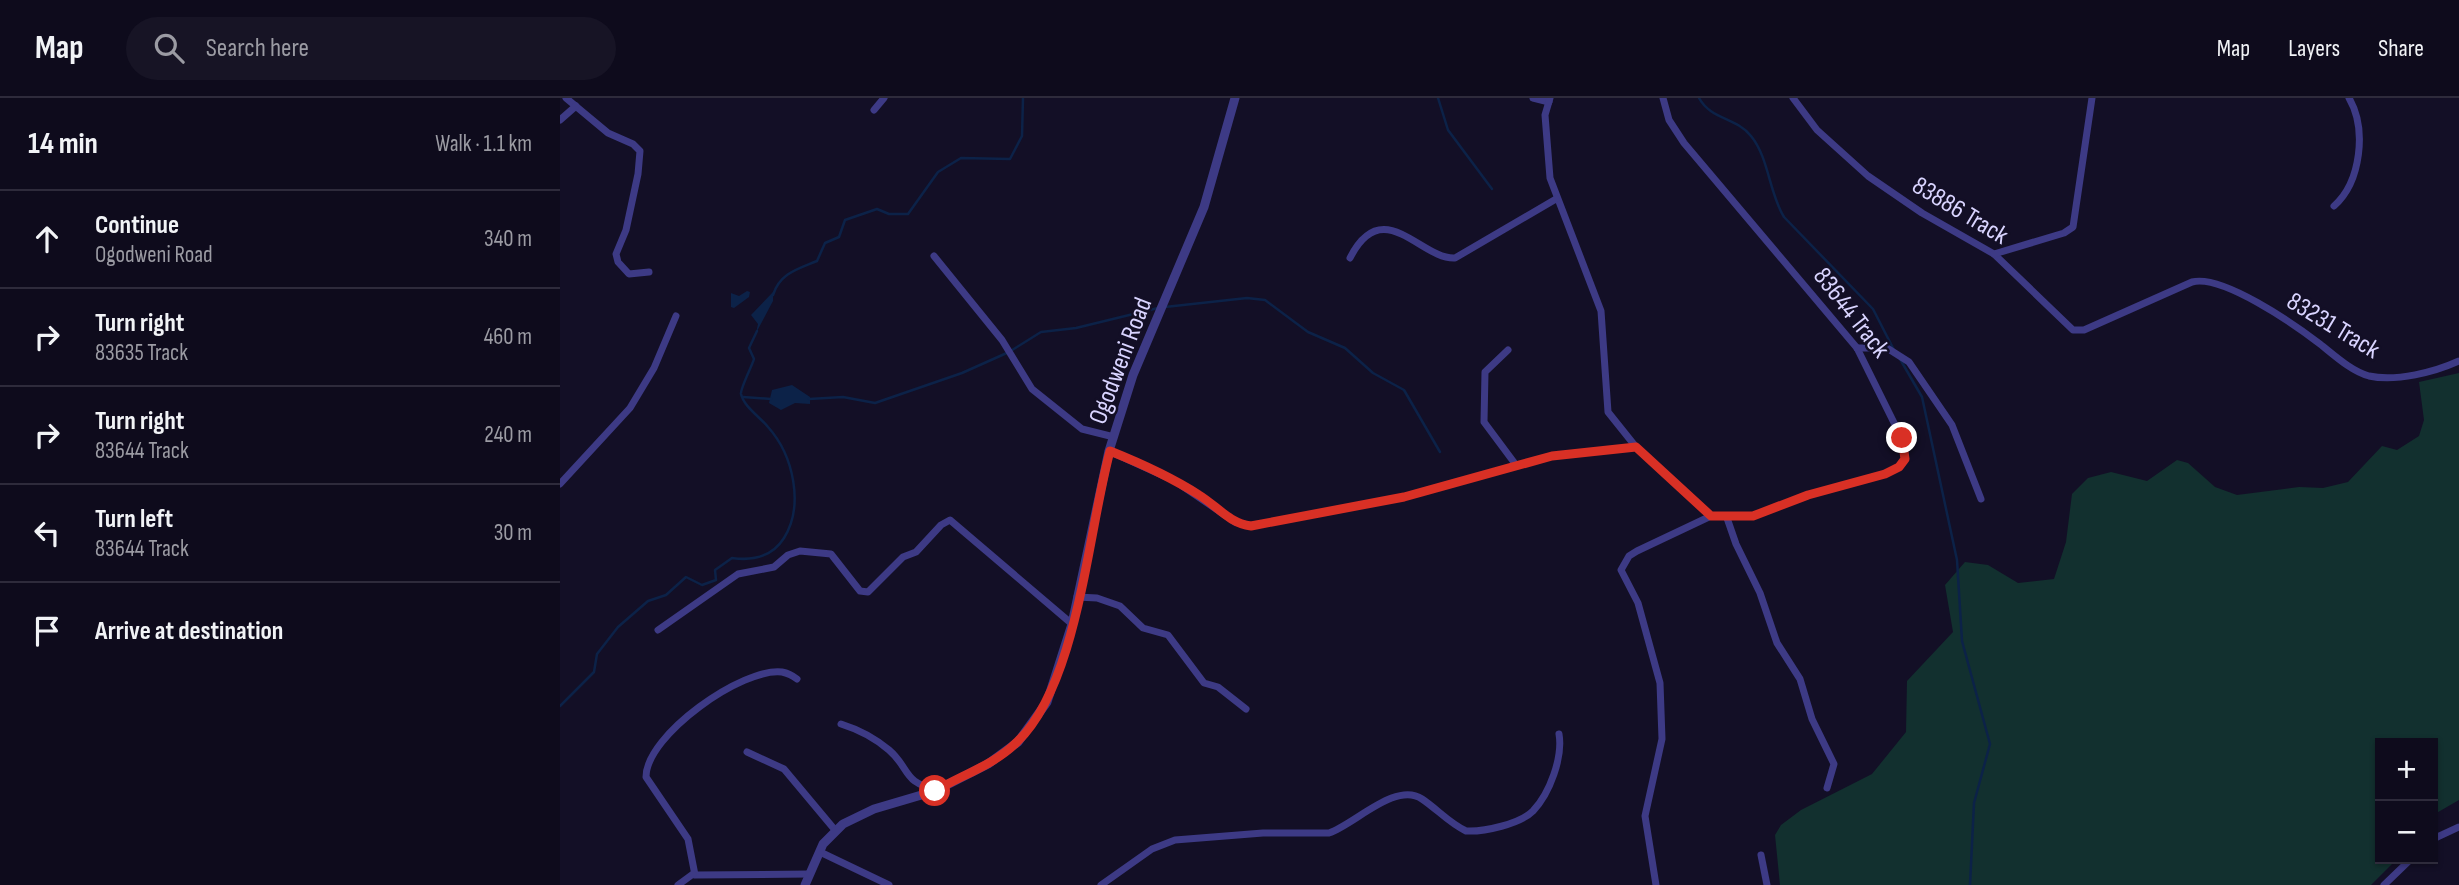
<!DOCTYPE html>
<html lang="en">
<head>
<meta charset="utf-8">
<style>
  :root { --surface:#0e0b1c; --page:#171425; --text:#f1f3f6; --muted:#9b9ba3; --line:#2e2b3b }
  body { margin:0; font-family:"Sofia Sans Condensed",sans-serif; background:var(--page); color:var(--text) }
  .controls { position:absolute; right:21px; bottom:21px; display:grid; overflow:hidden; border-radius:0px; box-shadow:0 2px 5px #0004 }
  .controls button { width:63px; height:63px; display:grid; place-items:center; padding:0; border:0; border-bottom:2px solid var(--line); background:var(--surface); color:var(--text); font:35px sans-serif }
  .stop { position:absolute; width:21px; height:21px; margin:-16px; border:5px solid #d93025; border-radius:50%; background:#fff }
  .stop.end { background:#d93025; border-color:#fff; box-shadow:0 2px 7px #0008 }
  .list { margin:0; padding:0; list-style:none }
  h2 { display:flex; justify-content:space-between; align-items:center; height:91px; margin:0; padding:0 28px; font-size:30px }
  h2 small { font-size:23px; font-weight:400; color:var(--muted) }
  .list li { display:grid; grid-template-columns:46px 1fr auto; gap:21px; align-items:center; box-sizing:border-box; height:98px; padding:0 28px; border-top:2px solid var(--line) }
  .list b { display:block; font-size:26px; white-space:nowrap }
  .list p { margin:0; font-size:23px; white-space:nowrap; color:var(--muted) }
  .list em { font-size:23px; font-style:normal; color:var(--muted) }
  .icon { flex:none; width:38px; height:38px; fill:none; stroke:currentColor; stroke-width:2; stroke-linecap:round; stroke-linejoin:round }
  .map { position:relative; flex:none; width:1899px; height:787px; overflow:hidden }
  header { display:flex; align-items:center; gap:42px; box-sizing:border-box; height:98px; padding:0 35px; background:var(--surface); border-bottom:2px solid var(--line) }
  header strong { font-size:33px }
  nav { display:flex; gap:38px; margin-inline-start:auto; font-size:24px }
  .search { width:490px; height:63px; background:var(--page); display:flex; align-items:center; gap:18px; box-sizing:border-box; padding:0 24px; border-radius:38px; color:var(--muted); font-size:26px }
  main { display:flex }
  aside { flex:1; background:var(--surface) }
  .map>svg:first-child { display:block }
  .green { fill:#12302f }
  .water { fill:#0c2248 }
  .lines { fill:none; stroke-linecap:round; stroke-linejoin:round }
  .stream { stroke:#0c2248; stroke-width:2.5 }
  .minor { stroke:#3d3a85; stroke-width:7 }
  .tertiary { stroke:#3d3a85; stroke-width:9 }
  .route { stroke:#d93025; stroke-width:9 }
  .labels { text-anchor:middle; dominant-baseline:central; stroke-width:5; stroke-linejoin:round; paint-order:stroke }
  .street-label { font-size:26px; fill:#d9d4ff; stroke:#130f26 }
</style>
</head>
<body>
<header>
<strong>Map</strong>
<div class="search"><svg class="icon" aria-label="search" viewBox="0 0 24 24"><circle cx="10" cy="10" r="6"/><path d="M15 15l6 6"/></svg>Search here</div>
<nav><a>Map</a><a>Layers</a><a>Share</a></nav>
</header>
<main>
<aside>
<h2>14 min<small>Walk · 1.1 km</small></h2>
<ul class="list">
<li><svg class="icon" aria-label="ahead" viewBox="0 0 24 24"><path d="M12 20V5M6 11l6-6 6 6"/></svg><div><b>Continue</b><p>Ogodweni Road</p></div><em>340 m</em></li>
<li><svg class="icon" aria-label="right" viewBox="0 0 24 24"><path d="M7 20v-9h11M14 6l5 5-5 5"/></svg><div><b>Turn right</b><p>83635 Track</p></div><em>460 m</em></li>
<li><svg class="icon" aria-label="right" viewBox="0 0 24 24"><path d="M7 20v-9h11M14 6l5 5-5 5"/></svg><div><b>Turn right</b><p>83644 Track</p></div><em>240 m</em></li>
<li><svg class="icon" aria-label="left" viewBox="0 0 24 24"><path d="M17 20v-9H6M10 6l-5 5 5 5"/></svg><div><b>Turn left</b><p>83644 Track</p></div><em>30 m</em></li>
<li><svg class="icon" aria-label="arrive" viewBox="0 0 24 24"><path d="M6 21V4h12l-3 4 3 4H6"/></svg><div><b>Arrive at destination</b></div></li>
</ul>
</aside>
<div class="map">
<svg width="1899" height="787" viewBox="0 0 1899 787">
  <rect width="100%" height="100%" fill="#130f26"/>
  <polygon class="green" points="1899,275 1899,702 1873,717 1873,645 1820,645 1820,761 1837,761 1811,787 1220,787 1215,737 1221,727 1241,712 1312,676 1346,634 1347,583 1393,534 1385,487 1405,464 1428,467 1458,485 1494,481 1506,444 1512,396 1528,380 1551,374 1587,383 1617,362 1628,365 1655,389 1677,397 1739,389 1763,390 1788,384 1822,348 1837,352 1859,338 1864,322 1859,284"/>
  <g class="water">
    <polygon points="187,193 190,194 189,199 174,210 171,209 171,195 179,198"/>
    <polygon points="213,194 213,203 196,235 198,226 191,217"/>
    <polygon points="232,287 250,299 250,306 235,305 221,312 209,305 212,292"/>
  </g>
  <g class="lines">
    <g class="stream">
      <polyline points="878,0 888,32 932,91"/>
      <path d="M1139,0C1151,22 1176,19 1191,38C1209,60 1209,95 1224,119L1313,211L1334,252"/>
      <path d="M213,197C220,175 238,171 257,163L265,145L279,139L285,122L317,111L329,116H348L378,74L401,60L450,61L462,38L463,0"/>
      <polyline points="605,209 687,200 705,202 748,234 785,250 813,275 844,292 880,354"/>
      <polyline points="1340,261 1362,299 1397,462 1402,543 1430,646 1414,705 1410,787"/>
      <polyline points="183,299 211,301"/>
      <polyline points="249,301 283,299 315,305 402,275 449,254 481,234 516,230 598,210"/>
      <path d="M0,608L34,574L37,556L58,529L88,503L106,497L126,479L142,487L156,482L155,472L172,460C193,463 212,459 224,440C244,408 234,358 208,329C200,319 184,309 181,296C180,291 192,268 194,261L189,250L197,233"/>
    </g>
    <g class="minor">
      <polyline points="6,0 48,35 73,46 80,53 78,76 66,132 56,156 58,164 69,176 89,174"/>
      <polyline points="973,0 989,4"/>
      <polyline points="990,0 985,17 990,80 1041,213 1048,314 1076,349 1151,418 1193,418 1248,397 1325,376 1339,369 1345,361 1345,347 1297,250 1124,45 1109,22 1103,0"/>
      <path d="M1233,0L1257,32L1308,78L1362,115L1434,156L1513,232H1524L1632,184C1662,176 1734,226 1760,246C1774,257 1791,273 1809,278C1836,284 1875,274 1899,263"/>
      <polyline points="314,12 324,0"/>
      <polyline points="0,22 16,8"/>
      <path d="M1774,108C1801,84 1807,31 1789,0"/>
      <polyline points="1434,156 1504,135 1513,129 1532,0"/>
      <polyline points="374,158 442,242 472,291 522,331 554,339"/>
      <path d="M790,160C823,95 861,162 895,160L996,101"/>
      <polyline points="1297,250 1327,250 1349,264 1392,327 1421,401"/>
      <polyline points="948,252 925,274 924,324 956,367"/>
      <polyline points="549,353 615,383 675,424 691,428 844,399 992,358 1076,349"/>
      <polyline points="0,386 70,310 94,270 116,218"/>
      <polyline points="1167,420 1176,446 1200,495 1217,545 1240,581 1252,621 1274,666 1267,690"/>
      <polyline points="517,499 537,500 560,508 583,530 608,537 644,585 658,589 686,611"/>
      <polyline points="98,532 178,476 214,469 228,457 240,453 271,456 300,493 308,494 343,459 356,454 381,427 390,422 512,526"/>
      <path d="M237,581C233,578 227,575 222,574C183,569 86,637 86,679L128,741L135,777L250,776"/>
      <path d="M281,626C297,631 316,641 329,652C350,670 343,686 377,691"/>
      <polyline points="187,654 224,671 275,732"/>
      <polyline points="1873,741 1899,729"/>
      <polyline points="260,754 329,787"/>
      <polyline points="1201,757 1207,787"/>
      <polyline points="118,787 133,776"/>
      <path d="M541,787L592,751L615,742L703,735H769C795,726 836,683 862,701C877,711 889,725 906,733C924,734 960,726 973,713C990,695 1003,659 999,636"/>
      <polyline points="1096,787 1085,718 1102,641 1100,585 1078,505 1061,472 1069,458 1077,453 1151,418"/>
      <polyline points="1824,787 1851,761"/>
    </g>
    <polyline class="tertiary" points="245,787 263,746 283,726 314,711 375,693 428,666 458,644 487,604 512,526 549,353 573,277 644,109 675,0"/>
  </g>
  <g class="lines">
    <path class="route" d="M375,693C402,677 434,667 457,644C518,586 528,433 550,353C580,365 611,379 639,397C657,408 669,425 691,428L844,399L992,358L1076,349L1151,418H1193L1248,397L1325,376L1339,369L1345,361L1342,340"/>
  </g>
  <g class="labels">
    <g class="street-label">
      <text transform="translate(1400 113) rotate(31)">83886 Track</text>
      <text transform="translate(1291 215) rotate(52)">83644 Track</text>
      <text transform="translate(1773 228) rotate(31)">83231 Track</text>
      <text transform="translate(561 263) rotate(-69)">Ogodweni Road</text>
    </g>
  </g>
</svg>
<div class="controls">
<button>+</button>
<button>−</button>
</div>
<div class="stop" style="left:375px;top:693px"></div>
<div class="stop end" style="left:1342px;top:340px"></div>
</div>
</main>
</body>
</html>
